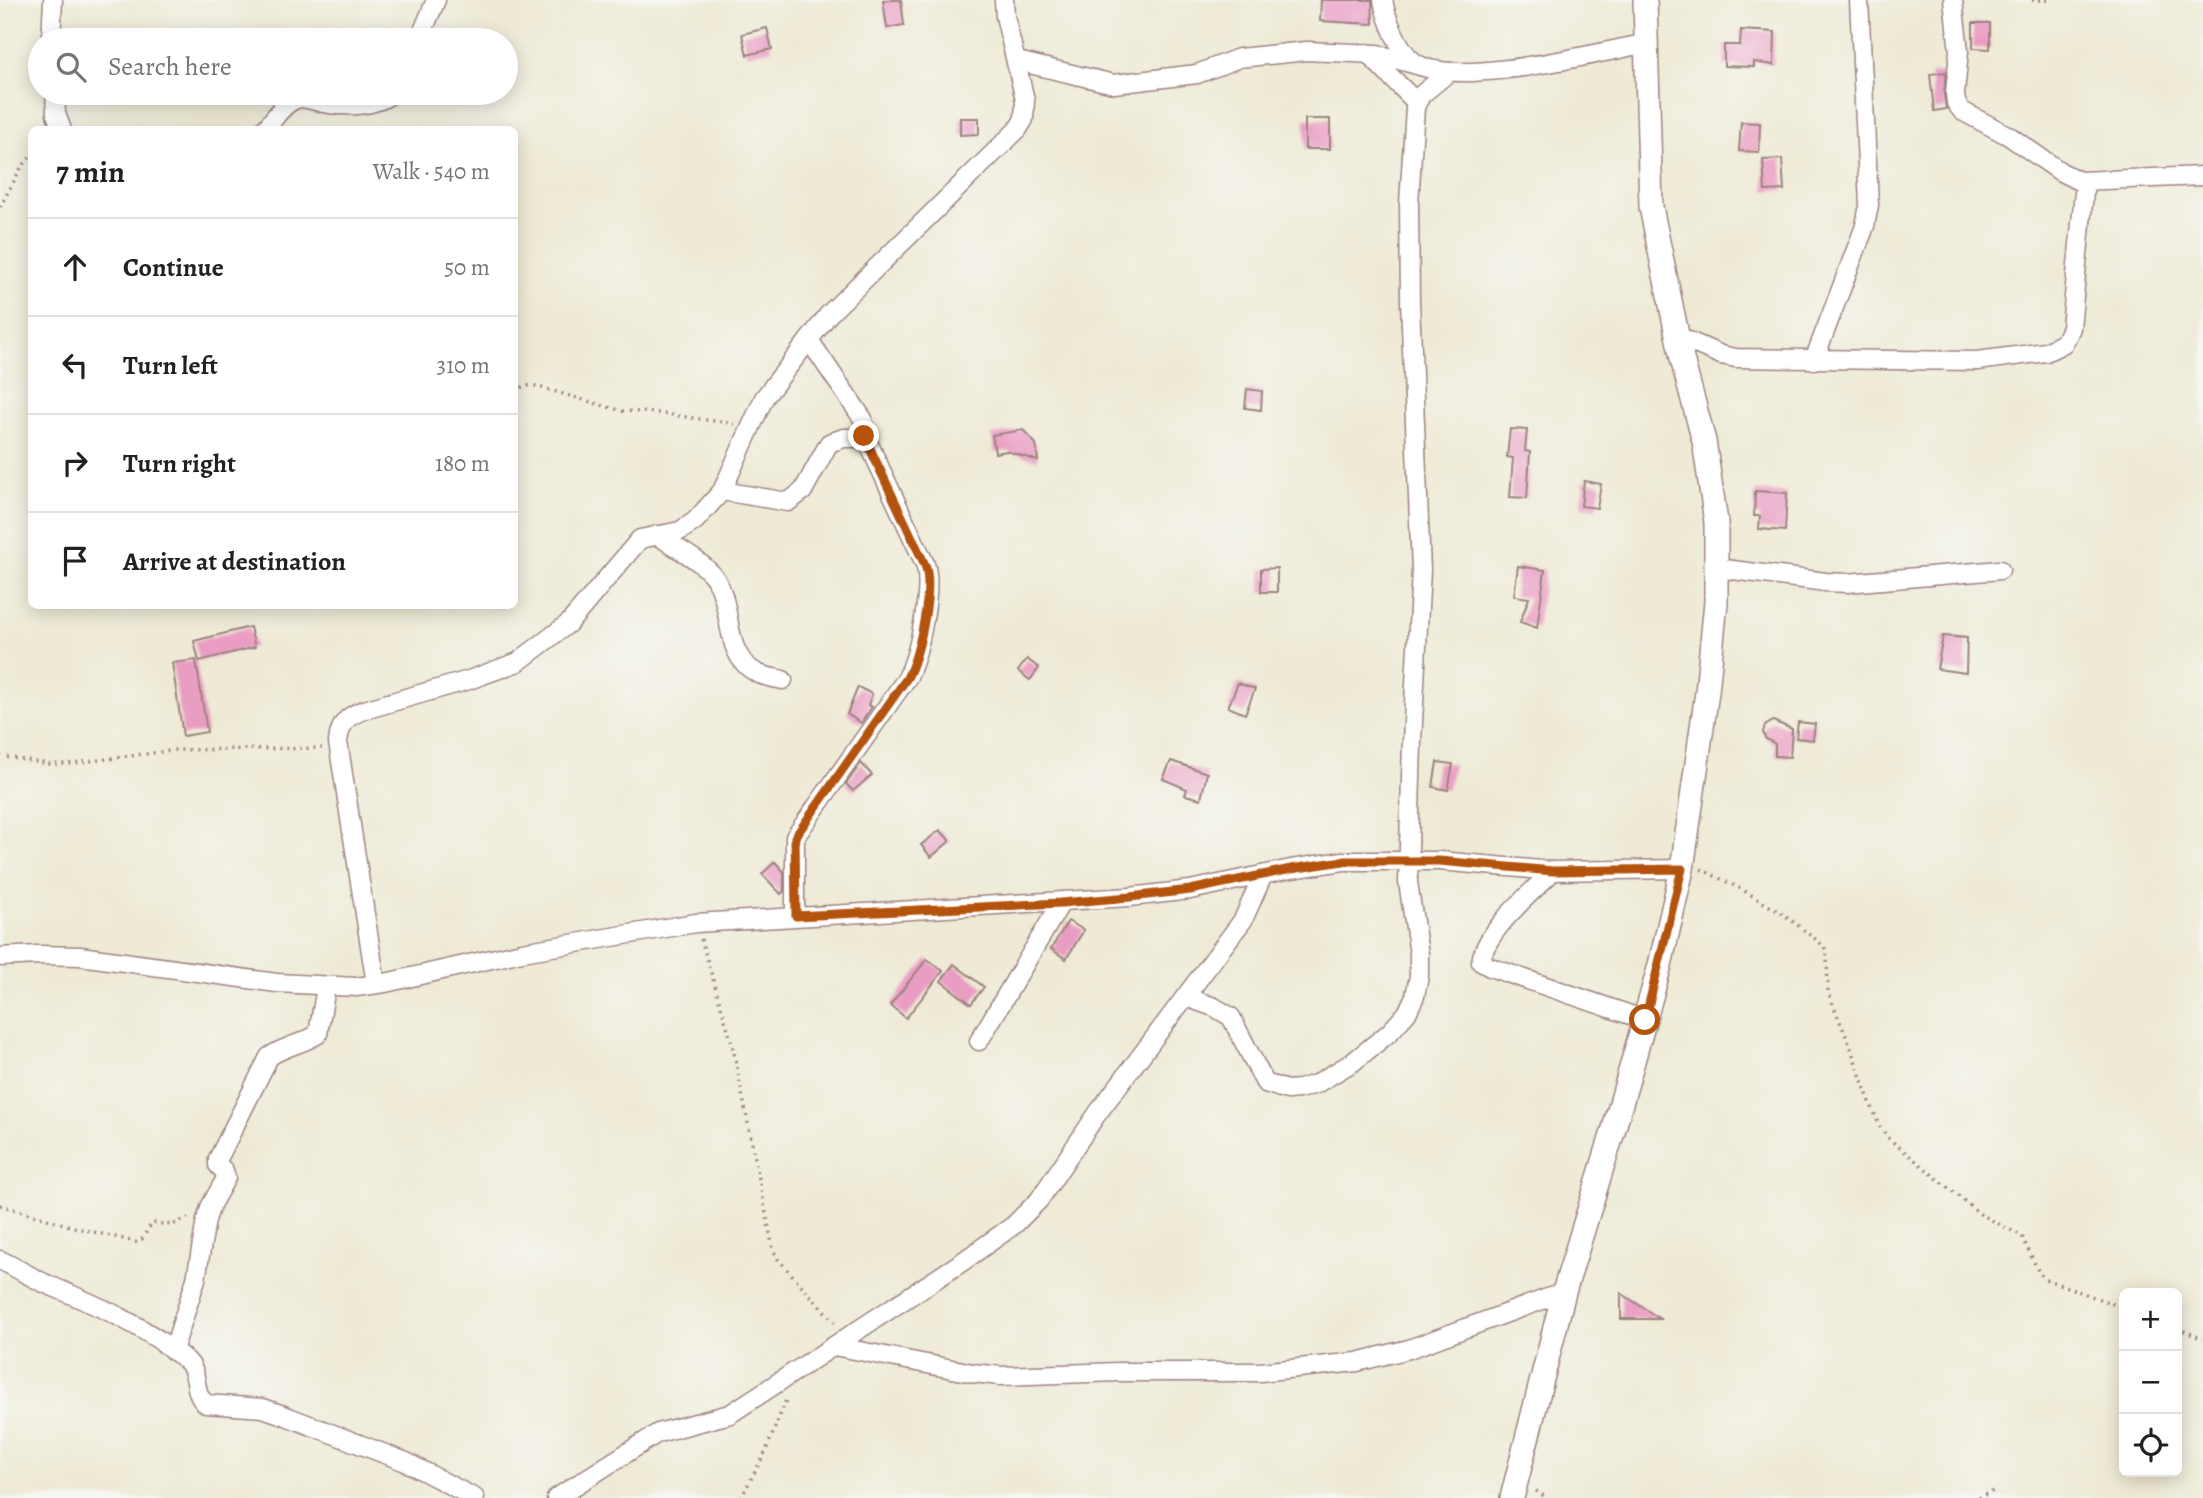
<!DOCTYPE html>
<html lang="en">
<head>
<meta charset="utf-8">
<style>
  :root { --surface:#fff; --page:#f6f6f6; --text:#202124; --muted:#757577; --line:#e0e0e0 }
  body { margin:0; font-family:Alegreya,serif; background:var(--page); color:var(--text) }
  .controls { position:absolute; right:21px; bottom:21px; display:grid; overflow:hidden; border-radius:10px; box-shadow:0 4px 18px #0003 }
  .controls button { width:63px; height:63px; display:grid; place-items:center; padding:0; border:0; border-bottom:2px solid var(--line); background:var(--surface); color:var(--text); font:35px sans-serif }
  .stop { position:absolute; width:21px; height:21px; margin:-16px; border:5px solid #b45309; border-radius:50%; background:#fff }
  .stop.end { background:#b45309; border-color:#fff; box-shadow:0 2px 7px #0008 }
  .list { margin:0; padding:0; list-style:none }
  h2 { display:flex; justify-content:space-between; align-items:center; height:91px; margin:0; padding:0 28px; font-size:30px }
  h2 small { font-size:23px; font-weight:400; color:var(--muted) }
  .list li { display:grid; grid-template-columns:46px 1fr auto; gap:21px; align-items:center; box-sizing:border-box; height:98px; padding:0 28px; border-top:2px solid var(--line) }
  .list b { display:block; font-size:26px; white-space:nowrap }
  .list em { font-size:23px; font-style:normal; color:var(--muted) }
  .icon { flex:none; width:38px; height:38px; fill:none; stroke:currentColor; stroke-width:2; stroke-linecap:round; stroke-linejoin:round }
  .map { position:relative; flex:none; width:2203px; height:1498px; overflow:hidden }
  .search { position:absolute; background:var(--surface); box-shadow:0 4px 18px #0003; left:28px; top:28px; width:490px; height:77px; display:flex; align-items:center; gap:18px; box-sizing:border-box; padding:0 24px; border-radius:38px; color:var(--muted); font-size:26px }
  .panel { position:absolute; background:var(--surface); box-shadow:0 4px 18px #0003; left:28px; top:126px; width:490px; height:483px; border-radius:10px }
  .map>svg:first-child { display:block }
  .building { fill:#ea9dc3 }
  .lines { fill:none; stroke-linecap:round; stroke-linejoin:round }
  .minor-casing { stroke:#9c8480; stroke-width:21 }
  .tertiary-casing { stroke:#9c8480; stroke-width:26 }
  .path { stroke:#9c8480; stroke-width:3.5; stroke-dasharray:2 5; stroke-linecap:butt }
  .minor { stroke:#fff; stroke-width:18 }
  .tertiary { stroke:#fff; stroke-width:23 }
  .route { stroke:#b45309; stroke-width:9 }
</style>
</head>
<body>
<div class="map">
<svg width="2203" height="1498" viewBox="0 0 2203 1498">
  <rect width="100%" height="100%" fill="#f6f6f2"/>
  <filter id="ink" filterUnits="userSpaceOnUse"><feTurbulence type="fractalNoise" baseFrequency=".0143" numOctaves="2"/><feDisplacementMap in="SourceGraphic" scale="14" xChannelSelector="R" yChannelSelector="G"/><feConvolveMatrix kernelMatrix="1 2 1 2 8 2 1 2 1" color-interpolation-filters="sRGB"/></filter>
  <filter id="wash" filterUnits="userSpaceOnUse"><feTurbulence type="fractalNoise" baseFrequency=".00686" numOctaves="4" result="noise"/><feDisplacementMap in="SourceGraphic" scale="28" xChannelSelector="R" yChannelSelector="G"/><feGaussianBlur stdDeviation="1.57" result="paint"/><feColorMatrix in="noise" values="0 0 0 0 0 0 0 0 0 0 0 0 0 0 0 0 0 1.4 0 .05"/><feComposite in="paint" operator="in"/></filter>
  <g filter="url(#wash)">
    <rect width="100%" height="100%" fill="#eeead5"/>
    <g id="blocks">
      <g class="building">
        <polygon points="883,0 901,0 904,25 887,28"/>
        <polygon points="1321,0 1372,0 1373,24 1320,21"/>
        <polygon points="1973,23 1990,23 1990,49 1973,48"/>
        <polygon points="767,28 772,49 747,55 742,34"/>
        <polygon points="1741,30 1775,32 1774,65 1754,62 1754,67 1724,66 1724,45 1740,45"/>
        <polygon points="1946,72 1944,95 1946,109 1934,111 1930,74"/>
        <polygon points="960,118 979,118 979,134 960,135"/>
        <rect x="1305" y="119" width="25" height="30"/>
        <polygon points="1741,122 1760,123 1759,152 1739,151"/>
        <polygon points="1782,159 1784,190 1765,191 1763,160"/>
        <polygon points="1247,389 1262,391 1261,410 1245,408"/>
        <polygon points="1510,429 1527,430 1525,451 1530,452 1527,498 1510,497 1513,458 1507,457"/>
        <polygon points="1023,430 1036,444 1038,461 1007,451 995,453 992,435"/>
        <polygon points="1584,481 1601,484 1597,508 1581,506"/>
        <polygon points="1755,491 1787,493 1785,531 1759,529 1760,516 1754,516"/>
        <polygon points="1518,566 1545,570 1537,628 1520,622 1529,598 1514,596"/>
        <polygon points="1277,568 1277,592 1261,592 1261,569"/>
        <polygon points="250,627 255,647 199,661 194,641"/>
        <polygon points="1943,636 1967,638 1966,673 1937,669"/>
        <polygon points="1027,659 1039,668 1030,680 1018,671"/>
        <polygon points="196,660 207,732 183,736 172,663"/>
        <polygon points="1238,683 1255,689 1245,714 1228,707"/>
        <polygon points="858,687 872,694 868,705 872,707 861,723 847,714"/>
        <polygon points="1773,721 1792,729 1790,757 1775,756 1775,744 1765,738 1763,732 1765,726"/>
        <polygon points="1798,722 1815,724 1813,740 1796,738"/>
        <polygon points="1171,761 1207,773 1201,799 1185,795 1187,789 1163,779"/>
        <polygon points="1437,762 1453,764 1448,790 1433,787"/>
        <polygon points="861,763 872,775 853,791 846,784"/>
        <polygon points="940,830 950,841 931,857 921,845"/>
        <polygon points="775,862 784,872 784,891 781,894 762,874"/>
        <polygon points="1068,921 1084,930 1066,959 1051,949"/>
        <polygon points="927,959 943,971 906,1018 890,1005"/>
        <polygon points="954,964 984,987 971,1004 941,981"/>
        <polygon points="1621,1293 1660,1319 1621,1319"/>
      </g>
    </g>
  </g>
  <g filter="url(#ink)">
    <use href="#blocks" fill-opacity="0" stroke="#9c8480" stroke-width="2"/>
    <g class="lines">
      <defs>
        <g id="minor">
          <path d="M1383,0C1386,18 1399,51 1414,62C1452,90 1600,52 1648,43"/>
          <polyline points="1953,0 1959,51 1955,94 1956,103 1962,111 2009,136 2061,172 2079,181 2203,176"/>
          <polyline points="51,40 53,0"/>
          <polyline points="419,40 436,0"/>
          <polyline points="1367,53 1416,102"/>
          <polyline points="1017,61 1114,84 1197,74 1239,58 1307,51 1377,54 1421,66"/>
          <polyline points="55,93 56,114 62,130"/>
          <path d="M264,130C274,120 282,104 296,99C305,96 313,101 323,103C343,107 376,107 392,93"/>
          <polyline points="1677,336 1721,355 1736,358 1977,361 2046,352 2064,343 2071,328 2085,182"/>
          <polyline points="1814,360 1865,226 1869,205 1859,0"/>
          <polyline points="722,491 788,502 803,491 829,443 844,438 863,438 866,433 863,419 809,340"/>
          <path d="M657,535C675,548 700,559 714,577C735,605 721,655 757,673C765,677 774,678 783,680"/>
          <polyline points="1717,568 1826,582 1847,583 2000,570"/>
          <path d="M1553,871C1532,892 1484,932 1481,962L1490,967L1645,1020"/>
          <path d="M795,916V837L907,678C919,655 933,588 925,564L865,436"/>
          <polyline points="0,957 38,955 80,956 277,983 356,987 385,983 522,952 696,923 1130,897 1190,890 1291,869 1343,861 1439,861 1553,871 1682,869"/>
          <path d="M376,984L338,742C340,723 347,716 364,710L469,680L518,662L569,623L640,539L680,531L695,521L722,491L764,398L829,314L1018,129L1024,119L1025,100L1005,16L1004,0"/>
          <polyline points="1186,997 1214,1007 1231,1017 1265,1083 1287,1090 1299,1089 1316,1084 1353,1062 1390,1032 1407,1013 1415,996 1419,976 1419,954 1408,882 1412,742 1421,570 1410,301 1409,203 1415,107 1421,95 1449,72"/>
          <polyline points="979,1041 1061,903"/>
          <path d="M0,1260C15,1267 29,1276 44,1283C94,1304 145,1325 187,1361C200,1373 192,1393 206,1404L263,1408L286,1416L406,1462L475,1498"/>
          <polyline points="834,1346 973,1373 1001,1376 1119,1372 1260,1372 1357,1362 1409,1349 1564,1292"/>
          <path d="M173,1351L196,1279L206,1220L211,1205L226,1178L224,1171L218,1165V1159L269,1057C284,1046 303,1044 318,1034L326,987"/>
          <polyline points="556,1498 658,1433 730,1414 962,1262 1014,1225 1039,1200 1097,1114 1243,920 1263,875"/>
        </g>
        <polyline id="tertiary" points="1512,1498 1564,1292 1615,1125 1660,965 1682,869 1707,692 1716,602 1716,522 1704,441 1682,359 1651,207 1645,0"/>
      </defs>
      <use href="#minor" class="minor-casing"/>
      <use href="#tertiary" class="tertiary-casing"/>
      <g class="path">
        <polyline points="2032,0 2052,0"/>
        <polyline points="0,207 21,168 32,155"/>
        <polyline points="514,389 532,385 622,411 659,413 734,424"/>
        <polyline points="0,756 49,764 68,764 176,750 322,748"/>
        <polyline points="1701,869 1741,889 1786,916 1824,946 1827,955 1828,992 1850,1046 1865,1089 1879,1125 1887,1137 1980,1214 2022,1236 2039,1273 2045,1279 2124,1308"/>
        <polyline points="701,939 732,1043 773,1249 778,1259 835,1323"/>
        <polyline points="0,1205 77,1228 136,1242 142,1239 152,1223 172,1225 188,1218"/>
        <polyline points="2177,1328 2203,1339"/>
        <polyline points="1536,1491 1547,1498"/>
        <polyline points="741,1498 765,1453 786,1400"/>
        <polyline points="1978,1498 1993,1491"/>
      </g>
      <use href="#minor" class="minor"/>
      <use href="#tertiary" class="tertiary"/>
    </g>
  </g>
  <g class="lines" filter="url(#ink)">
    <path class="route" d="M864,436L925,565C934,588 919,656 907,678L795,837L796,916L1061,903L1130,897L1190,890L1291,869L1343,861H1439L1553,871L1682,869L1645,1020"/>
  </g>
</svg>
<div class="controls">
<button>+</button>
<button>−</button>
<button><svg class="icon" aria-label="locate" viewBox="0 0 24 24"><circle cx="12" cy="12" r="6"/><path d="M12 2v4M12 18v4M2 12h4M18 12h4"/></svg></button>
</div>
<div class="stop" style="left:1645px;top:1020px"></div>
<div class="stop end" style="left:864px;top:436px"></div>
<div class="search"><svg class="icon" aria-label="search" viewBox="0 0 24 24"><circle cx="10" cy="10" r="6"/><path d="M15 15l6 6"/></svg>Search here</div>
<section class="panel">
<h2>7 min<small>Walk · 540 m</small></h2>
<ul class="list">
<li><svg class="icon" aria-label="ahead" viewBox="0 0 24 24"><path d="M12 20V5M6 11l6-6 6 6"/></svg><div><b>Continue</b></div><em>50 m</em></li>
<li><svg class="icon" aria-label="left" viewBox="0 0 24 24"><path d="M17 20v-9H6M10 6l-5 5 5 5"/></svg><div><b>Turn left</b></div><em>310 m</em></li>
<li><svg class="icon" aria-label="right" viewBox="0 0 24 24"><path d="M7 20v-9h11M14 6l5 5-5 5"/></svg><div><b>Turn right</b></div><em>180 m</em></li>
<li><svg class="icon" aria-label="arrive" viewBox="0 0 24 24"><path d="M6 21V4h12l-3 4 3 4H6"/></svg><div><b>Arrive at destination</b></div></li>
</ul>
</section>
</div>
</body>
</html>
